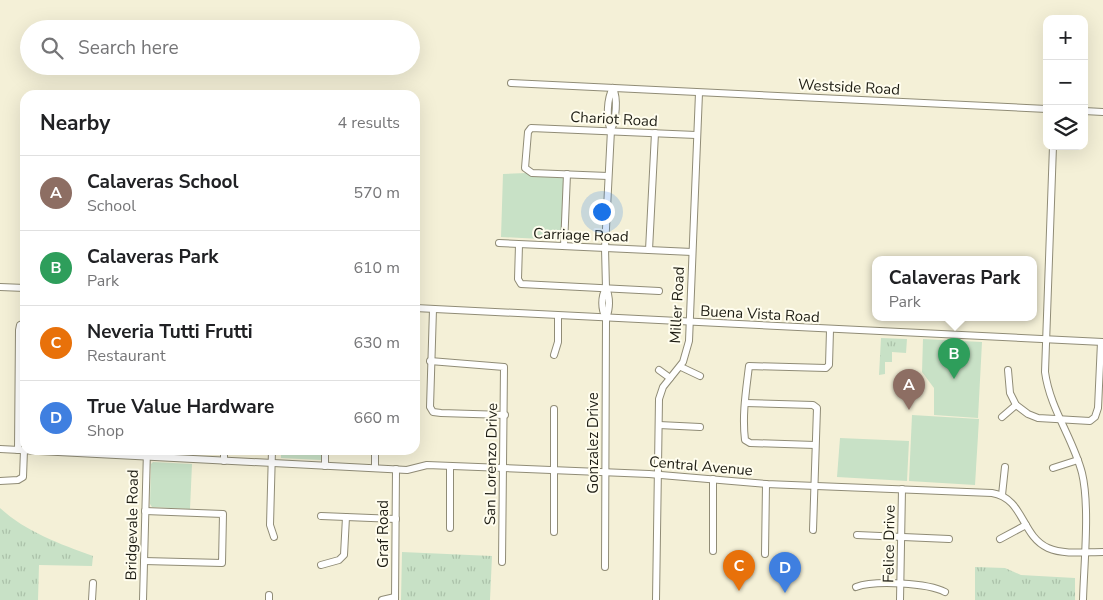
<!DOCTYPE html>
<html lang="en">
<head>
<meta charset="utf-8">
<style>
  :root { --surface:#fff; --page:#f2f2f2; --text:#202124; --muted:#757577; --line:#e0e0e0; --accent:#686b0b }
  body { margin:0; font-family:"Nunito Sans",sans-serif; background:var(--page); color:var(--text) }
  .controls { position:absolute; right:15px; top:15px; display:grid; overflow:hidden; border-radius:10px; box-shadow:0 5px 20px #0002 }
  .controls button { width:45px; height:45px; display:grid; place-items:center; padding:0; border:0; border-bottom:1px solid var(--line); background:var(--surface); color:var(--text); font:25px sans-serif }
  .you { position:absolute; left:601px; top:211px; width:18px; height:18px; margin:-12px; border:4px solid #fff; border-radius:50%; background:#1a73e8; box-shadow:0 0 0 8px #1a73e833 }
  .badge { display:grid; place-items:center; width:32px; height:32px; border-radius:50%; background:var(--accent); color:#fff; font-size:16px; font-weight:700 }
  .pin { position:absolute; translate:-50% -41px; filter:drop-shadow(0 1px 2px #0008) }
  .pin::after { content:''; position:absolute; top:26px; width:18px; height:15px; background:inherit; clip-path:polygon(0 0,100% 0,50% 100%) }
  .popup { position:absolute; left:872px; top:256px; width:165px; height:65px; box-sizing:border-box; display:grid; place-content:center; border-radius:10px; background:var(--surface); filter:drop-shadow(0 1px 4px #0005); font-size:16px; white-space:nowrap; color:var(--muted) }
  .popup b { font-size:19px; color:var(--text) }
  .popup::after { content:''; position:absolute; left:50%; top:100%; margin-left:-10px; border:10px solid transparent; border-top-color:var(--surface) }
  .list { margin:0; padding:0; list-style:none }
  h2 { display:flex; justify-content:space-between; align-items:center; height:65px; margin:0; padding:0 20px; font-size:21px }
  h2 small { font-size:16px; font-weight:400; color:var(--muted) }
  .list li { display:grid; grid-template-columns:32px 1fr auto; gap:15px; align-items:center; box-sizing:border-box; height:75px; padding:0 20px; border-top:1px solid var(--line) }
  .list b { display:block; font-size:19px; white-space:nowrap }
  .list p { margin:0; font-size:16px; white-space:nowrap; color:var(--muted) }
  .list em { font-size:16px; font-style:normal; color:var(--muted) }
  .icon { flex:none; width:28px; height:28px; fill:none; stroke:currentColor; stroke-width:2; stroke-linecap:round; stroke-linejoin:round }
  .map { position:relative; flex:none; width:1103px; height:600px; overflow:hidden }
  .search { position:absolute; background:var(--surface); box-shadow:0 5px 20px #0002; left:20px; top:20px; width:400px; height:55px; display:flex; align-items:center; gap:12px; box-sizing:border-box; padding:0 18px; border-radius:28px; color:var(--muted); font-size:19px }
  .panel { position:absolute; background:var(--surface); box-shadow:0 5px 20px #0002; left:20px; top:90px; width:400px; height:365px; border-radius:15px }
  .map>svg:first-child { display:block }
  .grass { fill:url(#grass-tufts) }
  .green { fill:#c8e1c6 }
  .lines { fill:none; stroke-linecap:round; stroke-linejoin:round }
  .minor-casing { stroke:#908c76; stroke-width:8 }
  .minor { stroke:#fff; stroke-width:6 }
  .labels { text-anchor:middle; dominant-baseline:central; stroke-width:4; stroke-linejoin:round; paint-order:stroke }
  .street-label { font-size:15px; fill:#1e1d14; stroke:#fffdee }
</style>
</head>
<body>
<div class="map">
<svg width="1103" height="600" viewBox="0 0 1103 600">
  <defs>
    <pattern id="grass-tufts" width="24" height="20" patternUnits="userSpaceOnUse" patternTransform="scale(1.25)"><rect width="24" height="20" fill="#c8e1c6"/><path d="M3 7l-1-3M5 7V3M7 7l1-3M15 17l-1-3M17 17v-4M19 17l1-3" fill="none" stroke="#abc1a9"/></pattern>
  </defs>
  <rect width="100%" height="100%" fill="#f4f0d7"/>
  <g class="grass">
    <polygon points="881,338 907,339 906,353 892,352 892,362 885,362 885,374 879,375"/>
    <path d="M0,508C26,532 60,544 93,556L92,566L39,565L38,600H0Z"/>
    <polygon points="402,552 492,556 490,600 401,600"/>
    <polygon points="975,567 1005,568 1021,575 1075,578 1075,600 975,600"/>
  </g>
  <g class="green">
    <polygon points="526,173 533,177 543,175 565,175 562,238 560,240 501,237 503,174"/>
    <polygon points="923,339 982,342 978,418 934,415 934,388 922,372"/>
    <polygon points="912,415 979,419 975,485 909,481"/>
    <polygon points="840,438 909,441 907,481 837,477"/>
    <polygon points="281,450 321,451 321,460 281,458"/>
    <polygon points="153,462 192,464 190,509 152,507 150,504 151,464"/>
  </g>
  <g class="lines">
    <defs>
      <g id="minor">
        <polyline points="511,83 1047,109"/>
        <path d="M613,88C618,99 616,119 611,130C606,120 607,98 613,88Z"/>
        <polyline points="1084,111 1103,112"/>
        <path d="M1053,146L1045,372C1050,409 1073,438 1082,473C1090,506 1084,564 1083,600"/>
        <polyline points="608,176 532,173 525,168 528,132 531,128 696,135"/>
        <polyline points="499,243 692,252"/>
        <polyline points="519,245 518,279 521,284 659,291"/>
        <polyline points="564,246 567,174"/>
        <polyline points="649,250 655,133"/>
        <polyline points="0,287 25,288"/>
        <polyline points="606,288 605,248 611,130"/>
        <polyline points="415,308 1103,342"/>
        <polyline points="433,309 430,407 433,412 441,413 505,415"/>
        <polyline points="554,355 558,342 558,316"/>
        <polyline points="430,361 504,367 502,562"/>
        <polyline points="681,367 700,376"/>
        <polyline points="659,370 670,378"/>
        <polyline points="1008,370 1010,393 1016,405 1028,414 1038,418 1090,421 1095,417 1098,408 1101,342"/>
        <polyline points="745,403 813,405 817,408 813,530"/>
        <polyline points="1002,417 1016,405"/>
        <polyline points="659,425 700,427"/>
        <path d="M815,445L750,443L745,440C742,415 746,391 749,366L826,368L829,365L830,330"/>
        <path d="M0,449L407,470L427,465L649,474L766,484L992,493C1024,498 1021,536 1048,548C1064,555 1086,552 1103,552"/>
        <polyline points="18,450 19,330 20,325 25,323"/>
        <polyline points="272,450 270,525 274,537"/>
        <polyline points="224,461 224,450"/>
        <polyline points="325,466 325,450"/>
        <polyline points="375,468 375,450"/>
        <polyline points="1053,468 1078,460"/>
        <polyline points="713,479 713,551"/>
        <polyline points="0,481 18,480 23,477 24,450"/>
        <polyline points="1002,495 1005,467"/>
        <polyline points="321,516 396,519"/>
        <polyline points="450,528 450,466"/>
        <polyline points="554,532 554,409"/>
        <polyline points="857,535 949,539"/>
        <polyline points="1000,539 1026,525"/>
        <polyline points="765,554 766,484"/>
        <polyline points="144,561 222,563 223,514 145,511"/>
        <polyline points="321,565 339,560 344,555 346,517"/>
        <path d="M605,567L606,318C610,309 610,297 606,288C601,297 601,309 606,318"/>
        <path d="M856,587C875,580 928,583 945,592"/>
        <polyline points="269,595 269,600"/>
        <polyline points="92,600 93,583"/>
        <polyline points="143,600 147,450"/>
        <polyline points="382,600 395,597"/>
        <polyline points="395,600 396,469"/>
        <polyline points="656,600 659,399 663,387 683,362 689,341 699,93"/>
        <polyline points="900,600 902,489"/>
      </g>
    </defs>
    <use href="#minor" class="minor-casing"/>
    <use href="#minor" class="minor"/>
  </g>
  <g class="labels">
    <g class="street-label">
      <text transform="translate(849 87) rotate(3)">Westside Road</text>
      <text transform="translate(614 119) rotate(3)">Chariot Road</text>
      <text transform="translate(581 235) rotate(2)">Carriage Road</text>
      <text transform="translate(677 305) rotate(-87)">Miller Road</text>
      <text transform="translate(760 314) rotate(3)">Buena Vista Road</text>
      <text transform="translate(593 443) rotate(-90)">Gonzalez Drive</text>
      <text transform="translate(491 464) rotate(-89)">San Lorenzo Drive</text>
      <text transform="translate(701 466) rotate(5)">Central Avenue</text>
      <text transform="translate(132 525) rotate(-89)">Bridgevale Road</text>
      <text transform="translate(383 534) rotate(-90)">Graf Road</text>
      <text transform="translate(889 544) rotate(-89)">Felice Drive</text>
    </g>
  </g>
</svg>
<div class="controls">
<button>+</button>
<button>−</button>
<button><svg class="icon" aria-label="layers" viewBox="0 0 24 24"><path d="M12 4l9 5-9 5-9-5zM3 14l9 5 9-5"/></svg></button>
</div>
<div class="you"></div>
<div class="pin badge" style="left:909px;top:410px;background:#8d6e63">A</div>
<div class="pin badge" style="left:954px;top:379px;background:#2e9e5b">B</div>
<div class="popup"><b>Calaveras Park</b>Park</div>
<div class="pin badge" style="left:739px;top:591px;background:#e8710a">C</div>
<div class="pin badge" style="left:785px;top:593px;background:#3f7fe0">D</div>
<div class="search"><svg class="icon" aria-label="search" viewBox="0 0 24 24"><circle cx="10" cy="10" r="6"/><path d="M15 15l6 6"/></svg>Search here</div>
<section class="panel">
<h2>Nearby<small>4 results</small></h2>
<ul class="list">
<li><span class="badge" style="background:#8d6e63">A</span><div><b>Calaveras School</b><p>School</p></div><em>570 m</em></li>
<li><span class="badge" style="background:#2e9e5b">B</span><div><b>Calaveras Park</b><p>Park</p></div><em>610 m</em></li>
<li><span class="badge" style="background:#e8710a">C</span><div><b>Neveria Tutti Frutti</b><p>Restaurant</p></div><em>630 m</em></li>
<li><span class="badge" style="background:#3f7fe0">D</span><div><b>True Value Hardware</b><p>Shop</p></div><em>660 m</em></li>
</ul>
</section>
</div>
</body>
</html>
